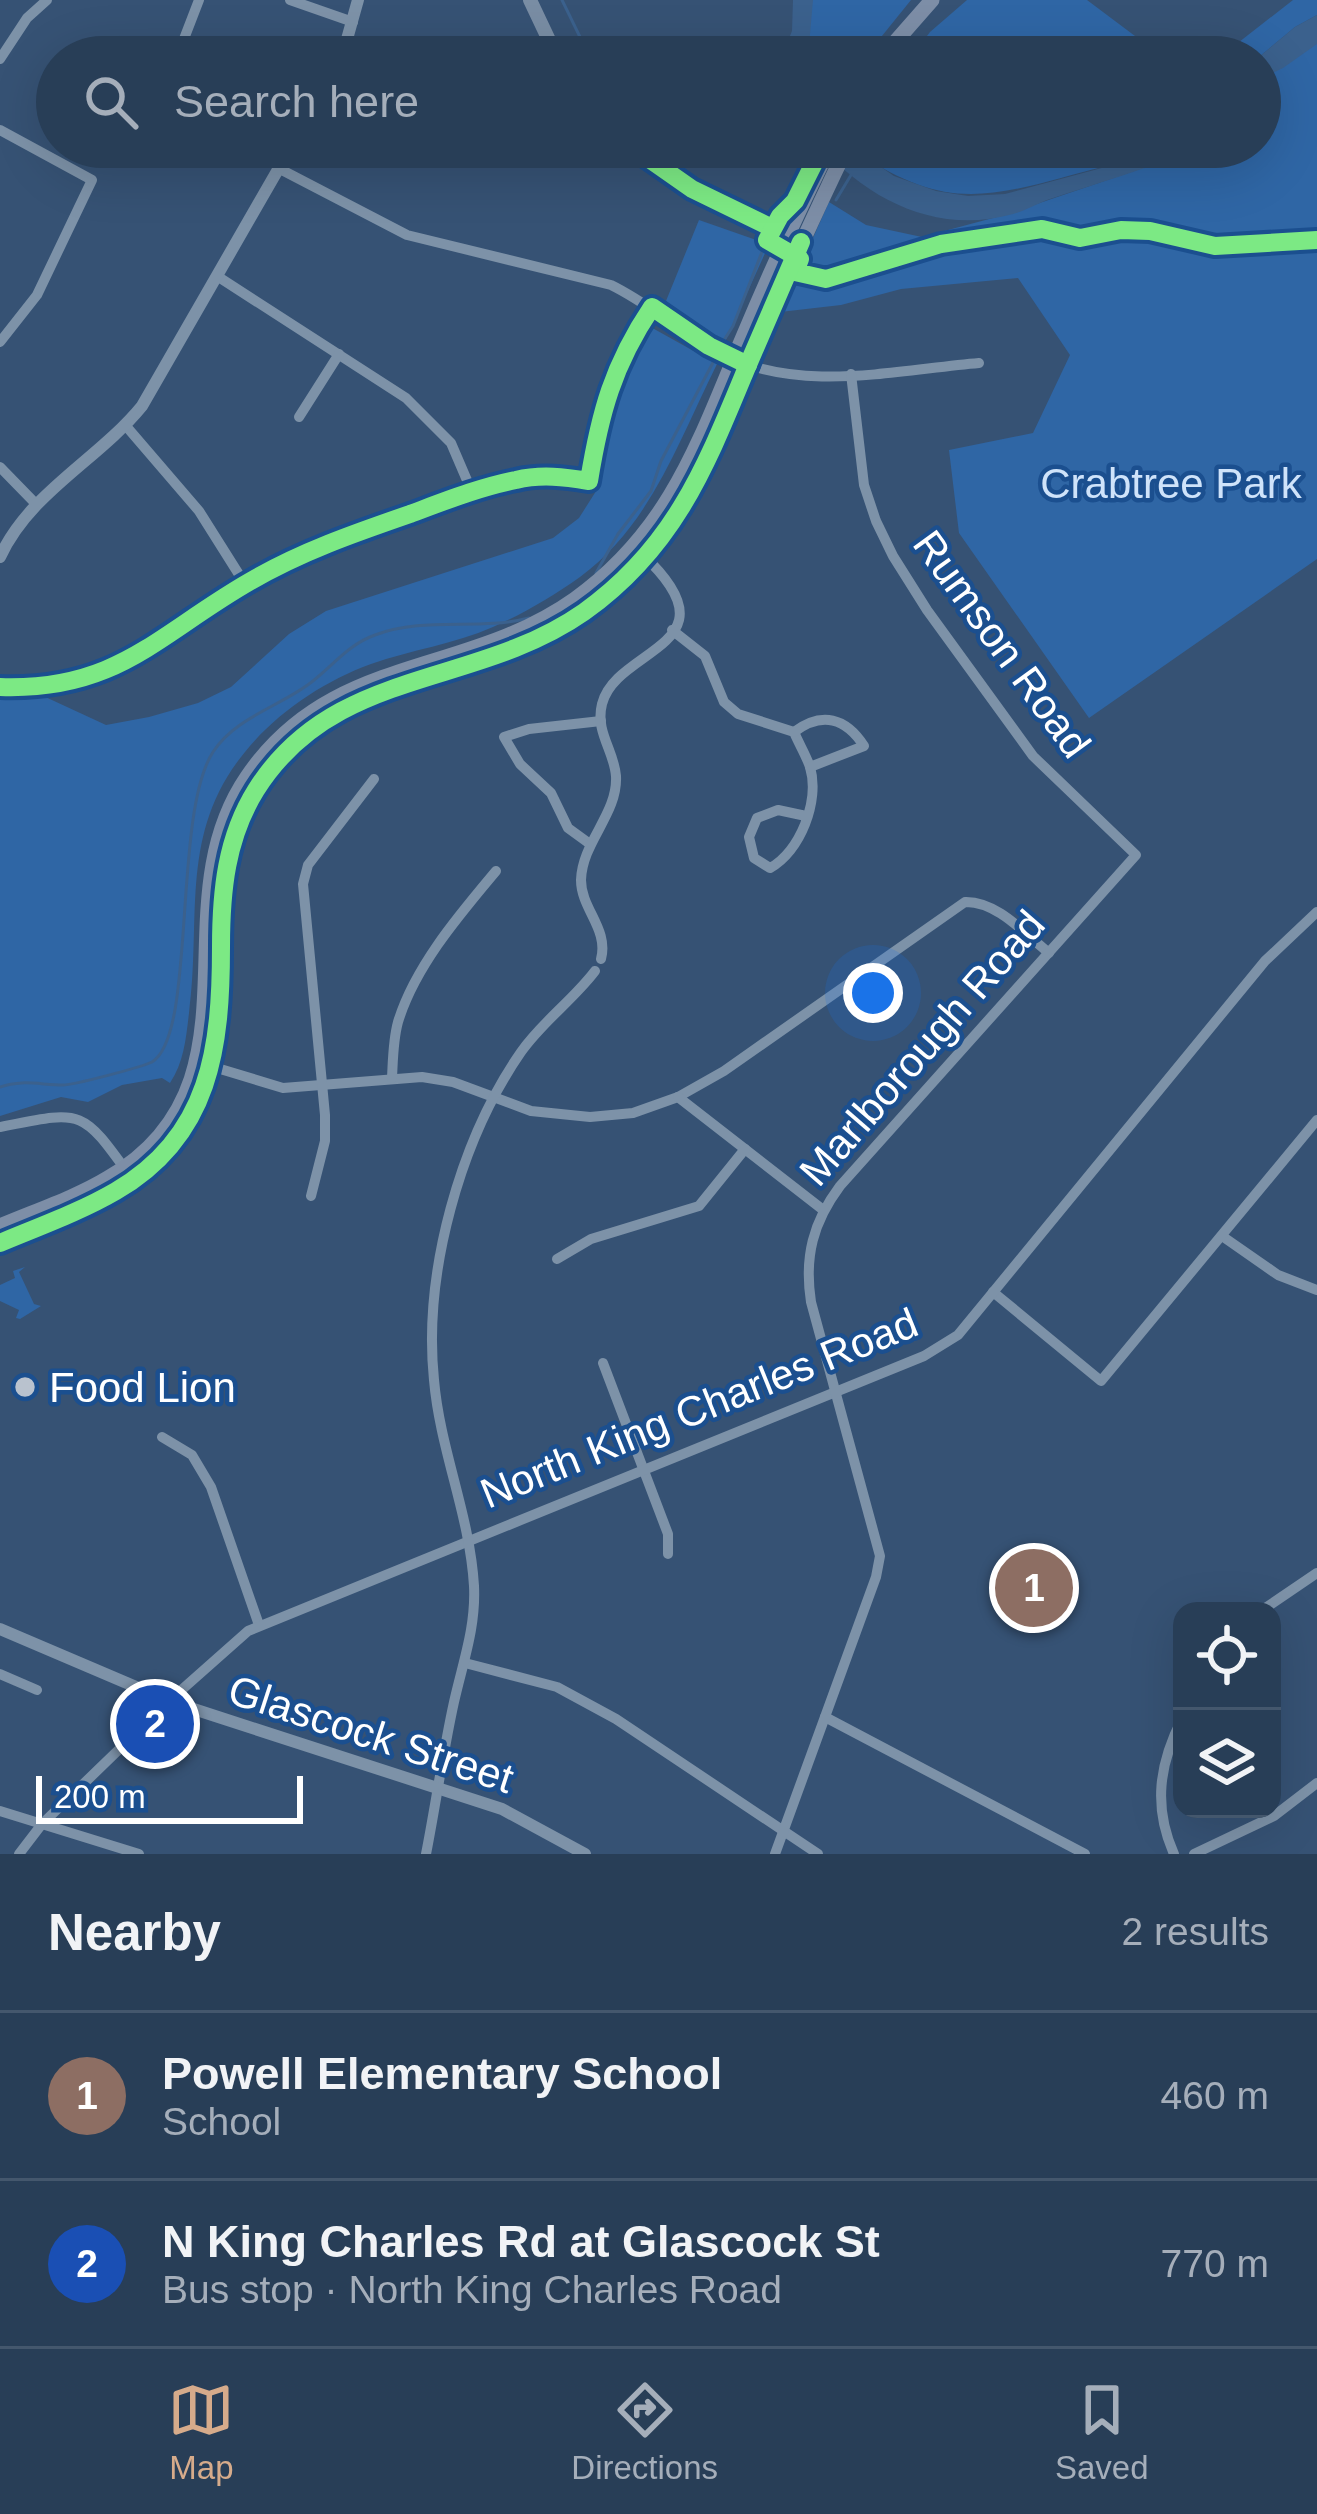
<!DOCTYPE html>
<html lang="en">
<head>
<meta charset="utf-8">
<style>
  :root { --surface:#283e57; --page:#344961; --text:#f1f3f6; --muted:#a5aeba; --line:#44576d; --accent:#d6ab8b }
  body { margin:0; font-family:Arial,sans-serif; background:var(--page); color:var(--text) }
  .controls { position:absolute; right:36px; bottom:36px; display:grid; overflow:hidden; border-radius:24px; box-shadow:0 12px 48px #0002 }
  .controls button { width:108px; height:108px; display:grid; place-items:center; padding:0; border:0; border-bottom:3px solid var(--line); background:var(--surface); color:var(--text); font:60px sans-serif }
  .scale { position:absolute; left:36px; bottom:30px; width:267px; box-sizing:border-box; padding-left:12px; border:6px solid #fff; border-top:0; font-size:33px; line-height:42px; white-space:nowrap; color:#fff; -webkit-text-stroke:9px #1b4f8f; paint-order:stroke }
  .you { position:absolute; left:873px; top:993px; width:42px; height:42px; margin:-30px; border:9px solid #fff; border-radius:50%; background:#1a73e8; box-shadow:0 0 0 18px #1a73e833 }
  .badge { display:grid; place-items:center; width:78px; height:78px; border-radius:50%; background:var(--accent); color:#fff; font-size:39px; font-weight:700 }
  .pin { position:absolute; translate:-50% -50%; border:6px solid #fff; box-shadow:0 3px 12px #0006 }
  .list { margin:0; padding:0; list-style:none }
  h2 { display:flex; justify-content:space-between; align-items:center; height:156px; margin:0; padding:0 48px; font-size:51px }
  h2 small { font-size:39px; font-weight:400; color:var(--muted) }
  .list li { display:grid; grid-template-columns:78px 1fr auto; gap:36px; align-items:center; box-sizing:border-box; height:168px; padding:0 48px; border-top:3px solid var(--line) }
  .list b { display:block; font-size:45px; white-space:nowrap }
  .list p { margin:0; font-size:39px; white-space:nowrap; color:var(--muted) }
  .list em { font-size:39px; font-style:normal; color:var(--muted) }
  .icon { flex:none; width:66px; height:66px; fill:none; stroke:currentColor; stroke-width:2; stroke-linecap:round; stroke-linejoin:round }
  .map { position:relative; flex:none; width:1317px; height:1854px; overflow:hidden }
  .search { position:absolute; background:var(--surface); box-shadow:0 12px 48px #0002; left:36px; right:36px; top:36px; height:132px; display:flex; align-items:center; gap:30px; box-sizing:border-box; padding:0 42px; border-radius:66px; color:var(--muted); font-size:45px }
  .sheet { height:492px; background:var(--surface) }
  nav { display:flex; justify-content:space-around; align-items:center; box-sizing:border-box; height:168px; border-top:3px solid var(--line); background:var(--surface); font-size:33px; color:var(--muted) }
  nav a { display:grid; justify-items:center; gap:6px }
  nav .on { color:var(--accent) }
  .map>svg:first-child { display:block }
  .green { fill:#2f66a5 }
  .water { fill:#3b618d }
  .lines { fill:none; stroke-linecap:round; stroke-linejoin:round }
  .stream { stroke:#3b618d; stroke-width:3 }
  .minor { stroke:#7d92a8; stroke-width:10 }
  .tertiary { stroke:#7d92a8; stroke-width:12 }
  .secondary { stroke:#798da4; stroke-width:14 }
  .primary { stroke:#7d8ea7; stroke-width:15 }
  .cycleway-casing { stroke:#1b4f8f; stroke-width:26 }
  .cycleway { stroke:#7ce984; stroke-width:18 }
  .poi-dot { fill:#b9c2ce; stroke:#1b4f8f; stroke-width:4.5 }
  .labels { text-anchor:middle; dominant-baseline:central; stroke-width:9; stroke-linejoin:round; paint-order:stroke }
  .park-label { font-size:42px; fill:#cfe3fa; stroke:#1b4f8f }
  .street-label { font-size:42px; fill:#fff; stroke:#1b4f8f }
  .poi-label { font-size:42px; fill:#fff; stroke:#1b4f8f; text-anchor:start }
</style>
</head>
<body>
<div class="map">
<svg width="1317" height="1854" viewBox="0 0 1317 1854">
  <rect width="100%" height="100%" fill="#365274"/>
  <g class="green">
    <polygon points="797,0 911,0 865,57 799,57"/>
    <polygon points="967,0 1087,0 1143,42 1178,57 911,57 930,32"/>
    <polygon points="1293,0 1317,0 1317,15 1295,27 1259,57 1198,57 1234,46"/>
    <polygon points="1317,30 1317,559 1089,718 959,533 949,450 1033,433 1070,355 1018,278 901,289 841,305 780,312 829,202 866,225 922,237 1004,215 1175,157 1189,147 1260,147 1260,65"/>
    <path d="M859,147H1150C1122,164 1092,169 1061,178C973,202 936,203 857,153Z"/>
    <polygon points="699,220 762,242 766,251 723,346 666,301"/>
    <path d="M647,325L717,364C679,440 651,525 580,577C553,596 523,614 493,627C454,644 411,650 371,664C324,681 276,713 245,752C178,833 202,919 189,1013C186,1038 184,1062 170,1083L162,1078L122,1085L88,1102L61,1097L0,1116V676L106,725L149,717L198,703L231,687L289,634L326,611L553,538L579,518L598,488L614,415Z"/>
    <polygon points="25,1267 19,1272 34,1304 41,1306 20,1319 16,1318 19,1310 0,1301 0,1285 15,1278 13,1271"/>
  </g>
  <g class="water">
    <polygon points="793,0 813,0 808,57 790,57 785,48 792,31"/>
    <polygon points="1317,15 1317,44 1283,68 1260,79 1259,57 1295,27"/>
    <path d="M821,147H852L894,176L936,191L968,196L1005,194L1109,166L1150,147H1197C1149,169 1097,183 1047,200C1036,204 1025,211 1013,214C938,235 870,201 821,147Z"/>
  </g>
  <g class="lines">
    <g class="stream">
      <polyline points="562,0 581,39 599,57"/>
      <polyline points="836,200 851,175"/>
      <polyline points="719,348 733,326 762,252"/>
      <polyline points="596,573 618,534 651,491 661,461 716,357"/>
      <path d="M0,1087C22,1079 41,1085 63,1085C74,1085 142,1067 152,1062C197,1035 172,815 213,752C235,718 278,707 309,684C332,667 347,645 375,635C425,616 478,631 529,618"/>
    </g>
    <g class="minor">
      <polyline points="290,0 353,22"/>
      <polyline points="177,57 199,0"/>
      <polyline points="0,59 27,18 47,0"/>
      <polyline points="0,130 92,180 37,295 0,342"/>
      <path d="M278,168L407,235L611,285C650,304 683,334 722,354C799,394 896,370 979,363"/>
      <polyline points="217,276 406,398 451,443 472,492"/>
      <polyline points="299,417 339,354"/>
      <polyline points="126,426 199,511 245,584"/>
      <polyline points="0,467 36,504"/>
      <path d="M672,630L705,656L724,702L738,714L794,732C799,744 806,755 810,767C820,801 800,852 770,868L754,858L749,837L757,818L778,810L806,816"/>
      <path d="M0,687C117,691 157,635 249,582C300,552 355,533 410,514C445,501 480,487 516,480C541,474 565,477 589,481C600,413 613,365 652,307"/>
      <path d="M794,732C822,711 846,718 864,746L810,767"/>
      <polyline points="590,844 568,828 551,793 520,764 504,737 529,729 601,721"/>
      <path d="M601,959C609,929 581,909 581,880C582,842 618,814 616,776C614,750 595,732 602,704C616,647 741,646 642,554"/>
      <path d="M207,1065L283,1088L422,1077L453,1082L531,1111L590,1117L633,1113L678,1097L724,1071L965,902C997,901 1025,934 1049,953"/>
      <path d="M392,1078C393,1059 393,1040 398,1022C415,966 460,914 496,871"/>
      <polyline points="678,1097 822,1209"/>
      <path d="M0,1127C85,1110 81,1108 133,1180"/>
      <polyline points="311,1196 325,1141 325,1115 303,884 308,865 374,779"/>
      <polyline points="1222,1236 1278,1275 1317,1290"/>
      <polyline points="557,1259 591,1239 699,1206 745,1149"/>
      <polyline points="993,1292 1101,1381 1317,1120"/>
      <polyline points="603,1363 668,1534 668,1554"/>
      <polyline points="162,1437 192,1455 211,1487 259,1625"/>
      <polyline points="1261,1611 1317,1573"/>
      <polyline points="465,1663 557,1687 616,1719 818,1854"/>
      <polyline points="0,1674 37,1690"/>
      <polyline points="825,1717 1085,1854"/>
      <polyline points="0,1811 139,1854"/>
      <polyline points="19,1854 42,1824 169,1701 248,1631 924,1356 958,1335 1265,961 1317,912"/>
      <path d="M426,1854C436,1803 443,1752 454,1702C463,1662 476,1627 474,1586C470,1516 440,1450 434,1380C423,1273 460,1140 521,1052C542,1022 573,1000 595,971"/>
      <path d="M775,1854L876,1577L880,1556L811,1302C804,1257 813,1222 840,1186L1136,855L1033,756L927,610L893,556L876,521L864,485L851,374"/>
      <path d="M1174,1854C1153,1807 1159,1764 1182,1719"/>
      <polyline points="1194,1854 1274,1816 1317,1783"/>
    </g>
    <g class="tertiary">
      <polyline points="342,57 358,0"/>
      <path d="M0,557C30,492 98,460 142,406L291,147"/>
      <polyline points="0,1629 169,1701 502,1809 585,1854"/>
    </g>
    <g class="secondary">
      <polyline points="530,0 557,57"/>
      <polyline points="632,147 692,189 797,240"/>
    </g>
    <g class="primary">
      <polyline points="882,57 932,0"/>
      <path d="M0,1226C35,1211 75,1198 108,1178C270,1084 158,907 247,777C331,653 464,678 575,599C671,530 699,441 743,337C770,273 799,209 830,147"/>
      <path d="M0,1243C38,1227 80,1212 116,1192C211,1137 221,1047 221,948C221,893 226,840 256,792C333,666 482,690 589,608C686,534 707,460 753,353C783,284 814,215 847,147"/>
    </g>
    <defs>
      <g id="cycleway">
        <polyline points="632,147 692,189 770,227"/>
        <polyline points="822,147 795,201 780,216 767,240 800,259 795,272 826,279 941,244 1042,229 1080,238 1121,230 1150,231 1215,246 1317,240"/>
        <path d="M0,687C117,691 157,635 249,582C300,552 355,533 410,514C445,501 480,487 516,480C541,474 565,477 589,481C600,413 613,365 652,307L709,346L748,365"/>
        <path d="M0,1243C38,1227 80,1212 116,1191C211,1136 221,1046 221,947C221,892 226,838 256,790C334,666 474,689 584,612C675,547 706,466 747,367C765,325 783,283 801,242"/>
      </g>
    </defs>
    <use href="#cycleway" class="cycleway-casing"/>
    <use href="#cycleway" class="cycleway"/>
  </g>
  <circle class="poi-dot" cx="25" cy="1387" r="12"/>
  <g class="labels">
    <g class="park-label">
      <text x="1171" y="483">Crabtree Park</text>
    </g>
    <g class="street-label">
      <text transform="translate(1002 644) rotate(54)">Rumson Road</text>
      <text transform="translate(922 1048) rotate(-49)">Marlborough Road</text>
      <text transform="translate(699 1408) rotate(-22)">North King Charles Road</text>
      <text transform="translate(371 1734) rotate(18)">Glascock Street</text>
    </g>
    <g class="poi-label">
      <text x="49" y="1387">Food Lion</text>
    </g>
  </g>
</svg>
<div class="controls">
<button><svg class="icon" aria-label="locate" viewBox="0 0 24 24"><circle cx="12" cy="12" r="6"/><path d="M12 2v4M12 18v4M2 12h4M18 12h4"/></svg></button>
<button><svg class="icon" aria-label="layers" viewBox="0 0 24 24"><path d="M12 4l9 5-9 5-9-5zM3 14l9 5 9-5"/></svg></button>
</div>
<div class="scale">200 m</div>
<div class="you"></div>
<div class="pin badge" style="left:1034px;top:1588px;background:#8d6e63">1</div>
<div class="pin badge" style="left:155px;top:1724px;background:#1a4fb4">2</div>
<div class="search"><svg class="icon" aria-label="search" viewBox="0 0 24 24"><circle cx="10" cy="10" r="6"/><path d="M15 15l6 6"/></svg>Search here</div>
</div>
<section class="sheet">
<h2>Nearby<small>2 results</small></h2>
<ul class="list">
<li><span class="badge" style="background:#8d6e63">1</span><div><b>Powell Elementary School</b><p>School</p></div><em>460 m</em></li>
<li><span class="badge" style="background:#1a4fb4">2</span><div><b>N King Charles Rd at Glascock St</b><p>Bus stop · North King Charles Road</p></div><em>770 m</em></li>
</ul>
</section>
<nav>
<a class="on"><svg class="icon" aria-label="map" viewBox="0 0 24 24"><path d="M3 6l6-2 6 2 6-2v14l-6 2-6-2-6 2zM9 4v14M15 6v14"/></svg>Map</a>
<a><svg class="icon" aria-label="directions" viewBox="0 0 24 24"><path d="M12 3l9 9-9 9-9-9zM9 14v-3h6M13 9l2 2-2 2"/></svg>Directions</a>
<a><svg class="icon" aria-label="saved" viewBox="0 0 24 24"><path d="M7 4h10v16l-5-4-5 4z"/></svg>Saved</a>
</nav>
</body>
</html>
